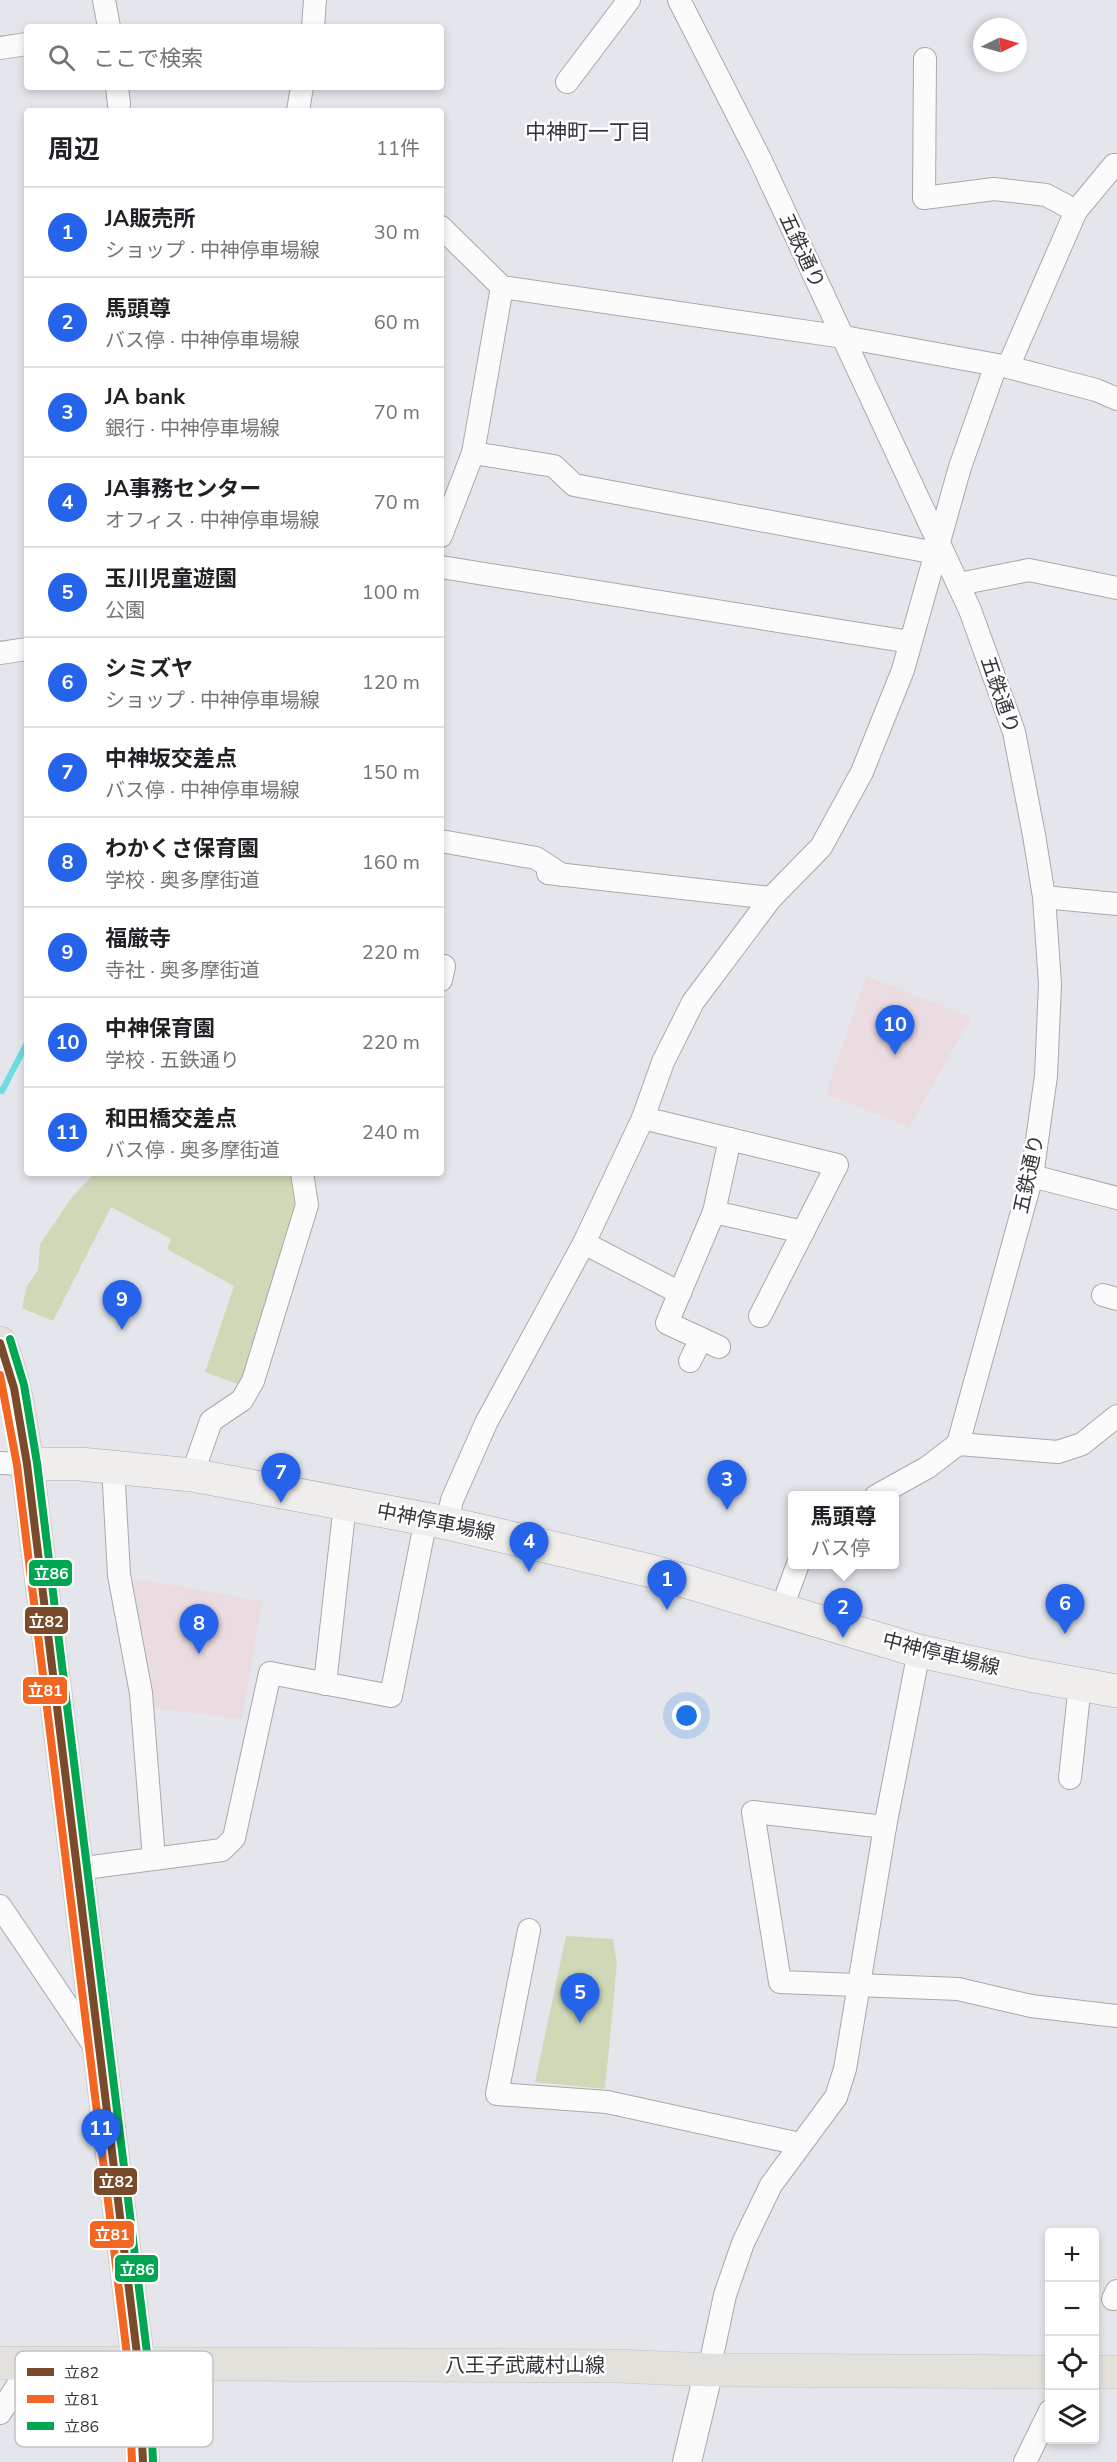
<!DOCTYPE html>
<html lang="ja">
<head>
<meta charset="utf-8">
<style>
  :root { --surface:#fff; --page:#f2f2f2; --text:#202124; --muted:#757577; --line:#e0e0e0; --accent:#2563eb }
  body { margin:0; font-family:"Nunito Sans","Noto Sans JP",sans-serif; background:var(--page); color:var(--text) }
  .controls { position:absolute; right:18px; bottom:18px; display:grid; overflow:hidden; border-radius:6px; box-shadow:0 3px 9px #0003 }
  .controls button { width:54px; height:54px; display:grid; place-items:center; padding:0; border:0; border-bottom:2px solid var(--line); background:var(--surface); color:var(--text); font:30px sans-serif }
  .compass { position:absolute; left:973px; top:18px; width:54px; height:54px; border-radius:50%; background:var(--surface); box-shadow:0 3px 9px #0003; rotate:85deg }
  .you { position:absolute; left:687px; top:1716px; width:21px; height:21px; margin:-15px; border:4px solid #fff; border-radius:50%; background:#1a73e8; box-shadow:0 0 0 9px #1a73e833 }
  .badge { display:grid; place-items:center; width:39px; height:39px; border-radius:50%; background:var(--accent); color:#fff; font-size:20px; font-weight:700 }
  .pin { position:absolute; translate:-50% -50px; filter:drop-shadow(0 2px 3px #0008) }
  .pin::after { content:''; position:absolute; top:32px; width:21px; height:18px; background:inherit; clip-path:polygon(0 0,100% 0,50% 100%) }
  .popup { position:absolute; left:788px; top:1491px; width:111px; height:78px; box-sizing:border-box; display:grid; place-content:center; border-radius:6px; background:var(--surface); filter:drop-shadow(0 2px 4px #0005); font-size:20px; white-space:nowrap; color:var(--muted) }
  .popup b { font-size:22px; color:var(--text) }
  .popup::after { content:''; position:absolute; left:50%; top:100%; margin-left:-12px; border:12px solid transparent; border-top-color:var(--surface) }
  .list { margin:0; padding:0; list-style:none }
  h2 { display:flex; justify-content:space-between; align-items:center; height:78px; margin:0; padding:0 24px; font-size:26px }
  h2 small { font-size:20px; font-weight:400; color:var(--muted) }
  .list li { display:grid; grid-template-columns:39px 1fr auto; gap:18px; align-items:center; box-sizing:border-box; height:90px; padding:0 24px; border-top:2px solid var(--line) }
  .list b { display:block; font-size:22px; white-space:nowrap }
  .list p { margin:0; font-size:20px; white-space:nowrap; color:var(--muted) }
  .list em { font-size:20px; font-style:normal; color:var(--muted) }
  .icon { flex:none; width:33px; height:33px; fill:none; stroke:currentColor; stroke-width:2; stroke-linecap:round; stroke-linejoin:round }
  .map { position:relative; flex:none; width:1117px; height:2462px; overflow:hidden }
  .search { position:absolute; background:var(--surface); box-shadow:0 3px 9px #0003; left:24px; top:24px; width:420px; height:66px; display:flex; align-items:center; gap:15px; box-sizing:border-box; padding:0 21px; border-radius:6px; color:var(--muted); font-size:22px }
  .panel { position:absolute; background:var(--surface); box-shadow:0 3px 9px #0003; left:24px; top:108px; width:420px; height:1068px; border-radius:6px }
  .map>svg:first-child { display:block }
  .education { fill:#eadce0 }
  .green { fill:#cfd9b7 }
  .lines { fill:none; stroke-linecap:round; stroke-linejoin:round }
  .stream { stroke:#6edce2; stroke-width:6 }
  .minor-casing { stroke:#a8a9ad; stroke-width:24 }
  .tertiary-casing { stroke:#a8a9ad; stroke-width:30 }
  .secondary-casing { stroke:#a8a9ad; stroke-width:34 }
  .primary-casing { stroke:#c1c2c5; stroke-width:34 }
  .minor { stroke:#fbfbfc; stroke-width:22 }
  .tertiary { stroke:#fbfbfc; stroke-width:28 }
  .secondary { stroke:#efeeec; stroke-width:33 }
  .primary { stroke:#e3e1dc; stroke-width:33 }
  .bus-1-casing { stroke:#fff; stroke-width:12 }
  .bus-2-casing { stroke:#fff; stroke-width:12 }
  .bus-3-casing { stroke:#fff; stroke-width:12 }
  .bus-1 { stroke:#7a4b2a; stroke-width:8 }
  .bus-2 { stroke:#f26522; stroke-width:8 }
  .bus-3 { stroke:#00a651; stroke-width:8 }
  .labels { text-anchor:middle; dominant-baseline:central; stroke-width:5; stroke-linejoin:round; paint-order:stroke }
  .street-label { font-size:20px; fill:#333539; stroke:#fff }
  .neighbourhood-label { font-size:21px; fill:#2f323a; stroke:#fff }
  .key { fill:#fff; stroke:#c2c2c4; stroke-width:1.5 }
  .key-label { font-size:16px; fill:#333539 }
  .line-badge { stroke:#fff; stroke-width:2 }
  .badge-label { font-size:16px; text-anchor:middle; font-weight:bold; fill:#fff }
</style>
</head>
<body>
<div class="map">
<svg width="1117" height="2462" viewBox="0 0 1117 2462">
  <rect width="100%" height="100%" fill="#e4e6ec"/>
  <g class="education">
    <polygon points="866,976 971,1017 909,1127 826,1094"/>
    <polygon points="133,1578 262,1601 242,1719 154,1708"/>
  </g>
  <g class="green">
    <polygon points="95,1173 295,1173 300,1208 240,1385 205,1372 234,1286 167,1249 171,1239 111,1207 53,1321 22,1308 27,1286 38,1270 40,1244 72,1197"/>
    <polygon points="566,1936 613,1939 617,1964 605,2089 535,2082"/>
  </g>
  <g class="lines">
    <polyline class="stream" points="0,1090 2,1091 27,1043"/>
    <defs>
      <g id="minor">
        <polyline points="104,0 109,27"/>
        <polyline points="679,0 760,159 970,610 1014,732 1034,835 1044,897 1050,984 1046,1076 1032,1176 958,1444"/>
        <polyline points="313,27 315,0"/>
        <polyline points="0,48 27,44"/>
        <polyline points="925,59 924,198 994,189 1046,195 1076,211"/>
        <polyline points="567,82 629,0"/>
        <polyline points="117,87 119,104"/>
        <polyline points="298,111 302,87"/>
        <polyline points="441,227 502,287 844,337 1008,367 1096,390 1117,399"/>
        <polyline points="1008,367 1076,211 1114,165 1117,165"/>
        <polyline points="473,453 554,466 574,485 936,553"/>
        <polyline points="441,536 473,453 502,287"/>
        <polyline points="441,567 910,642"/>
        <polyline points="959,584 1029,570 1117,588"/>
        <polyline points="0,653 27,649"/>
        <polyline points="441,841 536,858 562,875"/>
        <polyline points="548,873 771,898"/>
        <polyline points="1044,897 1117,904"/>
        <polyline points="441,980 444,966"/>
        <polyline points="643,1118 837,1165 760,1316"/>
        <polyline points="1032,1176 1117,1198"/>
        <polyline points="714,1212 803,1232"/>
        <polyline points="584,1243 680,1293"/>
        <polyline points="1103,1295 1117,1299"/>
        <polyline points="719,1347 667,1323 714,1212 730,1139"/>
        <polyline points="690,1361 701,1339"/>
        <polyline points="0,1463 27,1464"/>
        <polyline points="113,1466 119,1575 141,1693 154,1859"/>
        <polyline points="192,1475 211,1421 242,1400 253,1381 307,1205 302,1173"/>
        <polyline points="876,1496 928,1467 958,1444 1058,1452 1082,1444 1117,1416"/>
        <polyline points="447,1523 452,1500 486,1423 584,1243 643,1118 663,1062 693,1002 771,898 821,847 862,772 903,670 960,467 996,365"/>
        <polyline points="781,1610 798,1564"/>
        <polyline points="325,1684 345,1504"/>
        <polyline points="1070,1778 1080,1684"/>
        <polyline points="885,1827 753,1812 780,1982 958,1989 1031,2006 1117,2016"/>
        <polyline points="77,1869 222,1850 234,1838 270,1673 391,1696 426,1519"/>
        <polyline points="0,1906 97,2050"/>
        <polyline points="529,1930 497,2094 607,2102 800,2144"/>
        <polyline points="1113,2299 1117,2291"/>
        <polyline points="709,2370 725,2295 743,2243 771,2185 836,2097 845,2069 885,1827 919,1651"/>
        <polyline points="0,2413 32,2363"/>
        <polyline points="1025,2462 1050,2411"/>
      </g>
      <polyline id="tertiary" points="687,2462 709,2370"/>
      <polyline id="secondary" points="27,1464 80,1464 192,1475 447,1523 651,1571 919,1651 1029,1675 1117,1691"/>
      <g id="primary">
        <path d="M0,1343C16,1382 21,1423 27,1464L138,2362L143,2462"/>
        <polyline points="0,2363 618,2366 709,2370 1050,2372"/>
        <polyline points="1094,2372 1117,2372"/>
      </g>
    </defs>
    <use href="#minor" class="minor-casing"/>
    <use href="#tertiary" class="tertiary-casing"/>
    <use href="#secondary" class="secondary-casing"/>
    <use href="#primary" class="primary-casing"/>
    <use href="#minor" class="minor"/>
    <use href="#tertiary" class="tertiary"/>
    <use href="#secondary" class="secondary"/>
    <use href="#primary" class="primary"/>
    <defs>
      <polyline id="bus-1" points="0,1343 14,1388 27,1464 138,2362 143,2462"/>
      <polyline id="bus-2" points="0,1375 17,1465 128,2363 132,2462"/>
      <polyline id="bus-3" points="10,1339 24,1385 37,1463 148,2361 153,2461"/>
    </defs>
    <use href="#bus-1" class="bus-1-casing"/>
    <use href="#bus-2" class="bus-2-casing"/>
    <use href="#bus-3" class="bus-3-casing"/>
    <use href="#bus-1" class="bus-1"/>
    <use href="#bus-2" class="bus-2"/>
    <use href="#bus-3" class="bus-3"/>
  </g>
  <g class="labels">
    <g class="street-label">
      <text transform="translate(802 251) rotate(65)">五鉄通り</text>
      <text transform="translate(1000 695) rotate(71)">五鉄通り</text>
      <text transform="translate(1029 1174) rotate(-78)">五鉄通り</text>
      <text transform="translate(436 1522) rotate(11)">中神停車場線</text>
      <text transform="translate(941 1654) rotate(14)">中神停車場線</text>
      <text x="525" y="2365">八王子武蔵村山線</text>
    </g>
    <g class="neighbourhood-label">
      <text x="588" y="132">中神町一丁目</text>
    </g>
  </g>
  <rect x="15" y="2351" width="198" height="96" rx="9" class="key"/>
  <rect x="27" y="2368" width="27" height="8" fill="#7a4b2a"/>
  <rect x="27" y="2395" width="27" height="8" fill="#f26522"/>
  <rect x="27" y="2422" width="27" height="8" fill="#00a651"/>
  <g class="key-label">
    <text x="64" y="2378">立82</text>
    <text x="64" y="2405">立81</text>
    <text x="64" y="2432">立86</text>
  </g>
  <g class="line-badge">
    <rect x="28" y="1559" width="45" height="28" rx="6" fill="#00a651"/>
    <rect x="24" y="1606" width="45" height="29" rx="6" fill="#7a4b2a"/>
    <rect x="22" y="1676" width="46" height="29" rx="6" fill="#f26522"/>
    <rect x="93" y="2167" width="45" height="29" rx="6" fill="#7a4b2a"/>
    <rect x="89" y="2220" width="46" height="29" rx="6" fill="#f26522"/>
    <rect x="114" y="2254" width="45" height="29" rx="6" fill="#00a651"/>
  </g>
  <g class="badge-label">
    <text x="51" y="1579">立86</text>
    <text x="46" y="1627">立82</text>
    <text x="45" y="1696">立81</text>
    <text x="116" y="2187">立82</text>
    <text x="112" y="2240">立81</text>
    <text x="137" y="2275">立86</text>
  </g>
</svg>
<div class="controls">
<button>+</button>
<button>−</button>
<button><svg class="icon" aria-label="locate" viewBox="0 0 24 24"><circle cx="12" cy="12" r="6"/><path d="M12 2v4M12 18v4M2 12h4M18 12h4"/></svg></button>
<button><svg class="icon" aria-label="layers" viewBox="0 0 24 24"><path d="M12 4l9 5-9 5-9-5zM3 14l9 5 9-5"/></svg></button>
</div>
<svg class="compass" viewBox="-18 -18 36 36"><path d="M0-13l5 13h-10z" fill="#e53935"/><path d="M0 13l5-13h-10z" fill="#757577"/></svg>
<div class="you"></div>
<div class="pin badge" style="left:667px;top:1610px">1</div>
<div class="pin badge" style="left:843px;top:1638px">2</div>
<div class="popup"><b>馬頭尊</b>バス停</div>
<div class="pin badge" style="left:727px;top:1510px">3</div>
<div class="pin badge" style="left:529px;top:1572px">4</div>
<div class="pin badge" style="left:580px;top:2023px">5</div>
<div class="pin badge" style="left:1065px;top:1634px">6</div>
<div class="pin badge" style="left:281px;top:1503px">7</div>
<div class="pin badge" style="left:199px;top:1654px">8</div>
<div class="pin badge" style="left:122px;top:1330px">9</div>
<div class="pin badge" style="left:895px;top:1055px">10</div>
<div class="pin badge" style="left:101px;top:2159px">11</div>
<div class="search"><svg class="icon" aria-label="search" viewBox="0 0 24 24"><circle cx="10" cy="10" r="6"/><path d="M15 15l6 6"/></svg>ここで検索</div>
<section class="panel">
<h2>周辺<small>11件</small></h2>
<ul class="list">
<li><span class="badge">1</span><div><b>JA販売所</b><p>ショップ · 中神停車場線</p></div><em>30 m</em></li>
<li><span class="badge">2</span><div><b>馬頭尊</b><p>バス停 · 中神停車場線</p></div><em>60 m</em></li>
<li><span class="badge">3</span><div><b>JA bank</b><p>銀行 · 中神停車場線</p></div><em>70 m</em></li>
<li><span class="badge">4</span><div><b>JA事務センター</b><p>オフィス · 中神停車場線</p></div><em>70 m</em></li>
<li><span class="badge">5</span><div><b>玉川児童遊園</b><p>公園</p></div><em>100 m</em></li>
<li><span class="badge">6</span><div><b>シミズヤ</b><p>ショップ · 中神停車場線</p></div><em>120 m</em></li>
<li><span class="badge">7</span><div><b>中神坂交差点</b><p>バス停 · 中神停車場線</p></div><em>150 m</em></li>
<li><span class="badge">8</span><div><b>わかくさ保育園</b><p>学校 · 奥多摩街道</p></div><em>160 m</em></li>
<li><span class="badge">9</span><div><b>福厳寺</b><p>寺社 · 奥多摩街道</p></div><em>220 m</em></li>
<li><span class="badge">10</span><div><b>中神保育園</b><p>学校 · 五鉄通り</p></div><em>220 m</em></li>
<li><span class="badge">11</span><div><b>和田橋交差点</b><p>バス停 · 奥多摩街道</p></div><em>240 m</em></li>
</ul>
</section>
</div>
</body>
</html>
